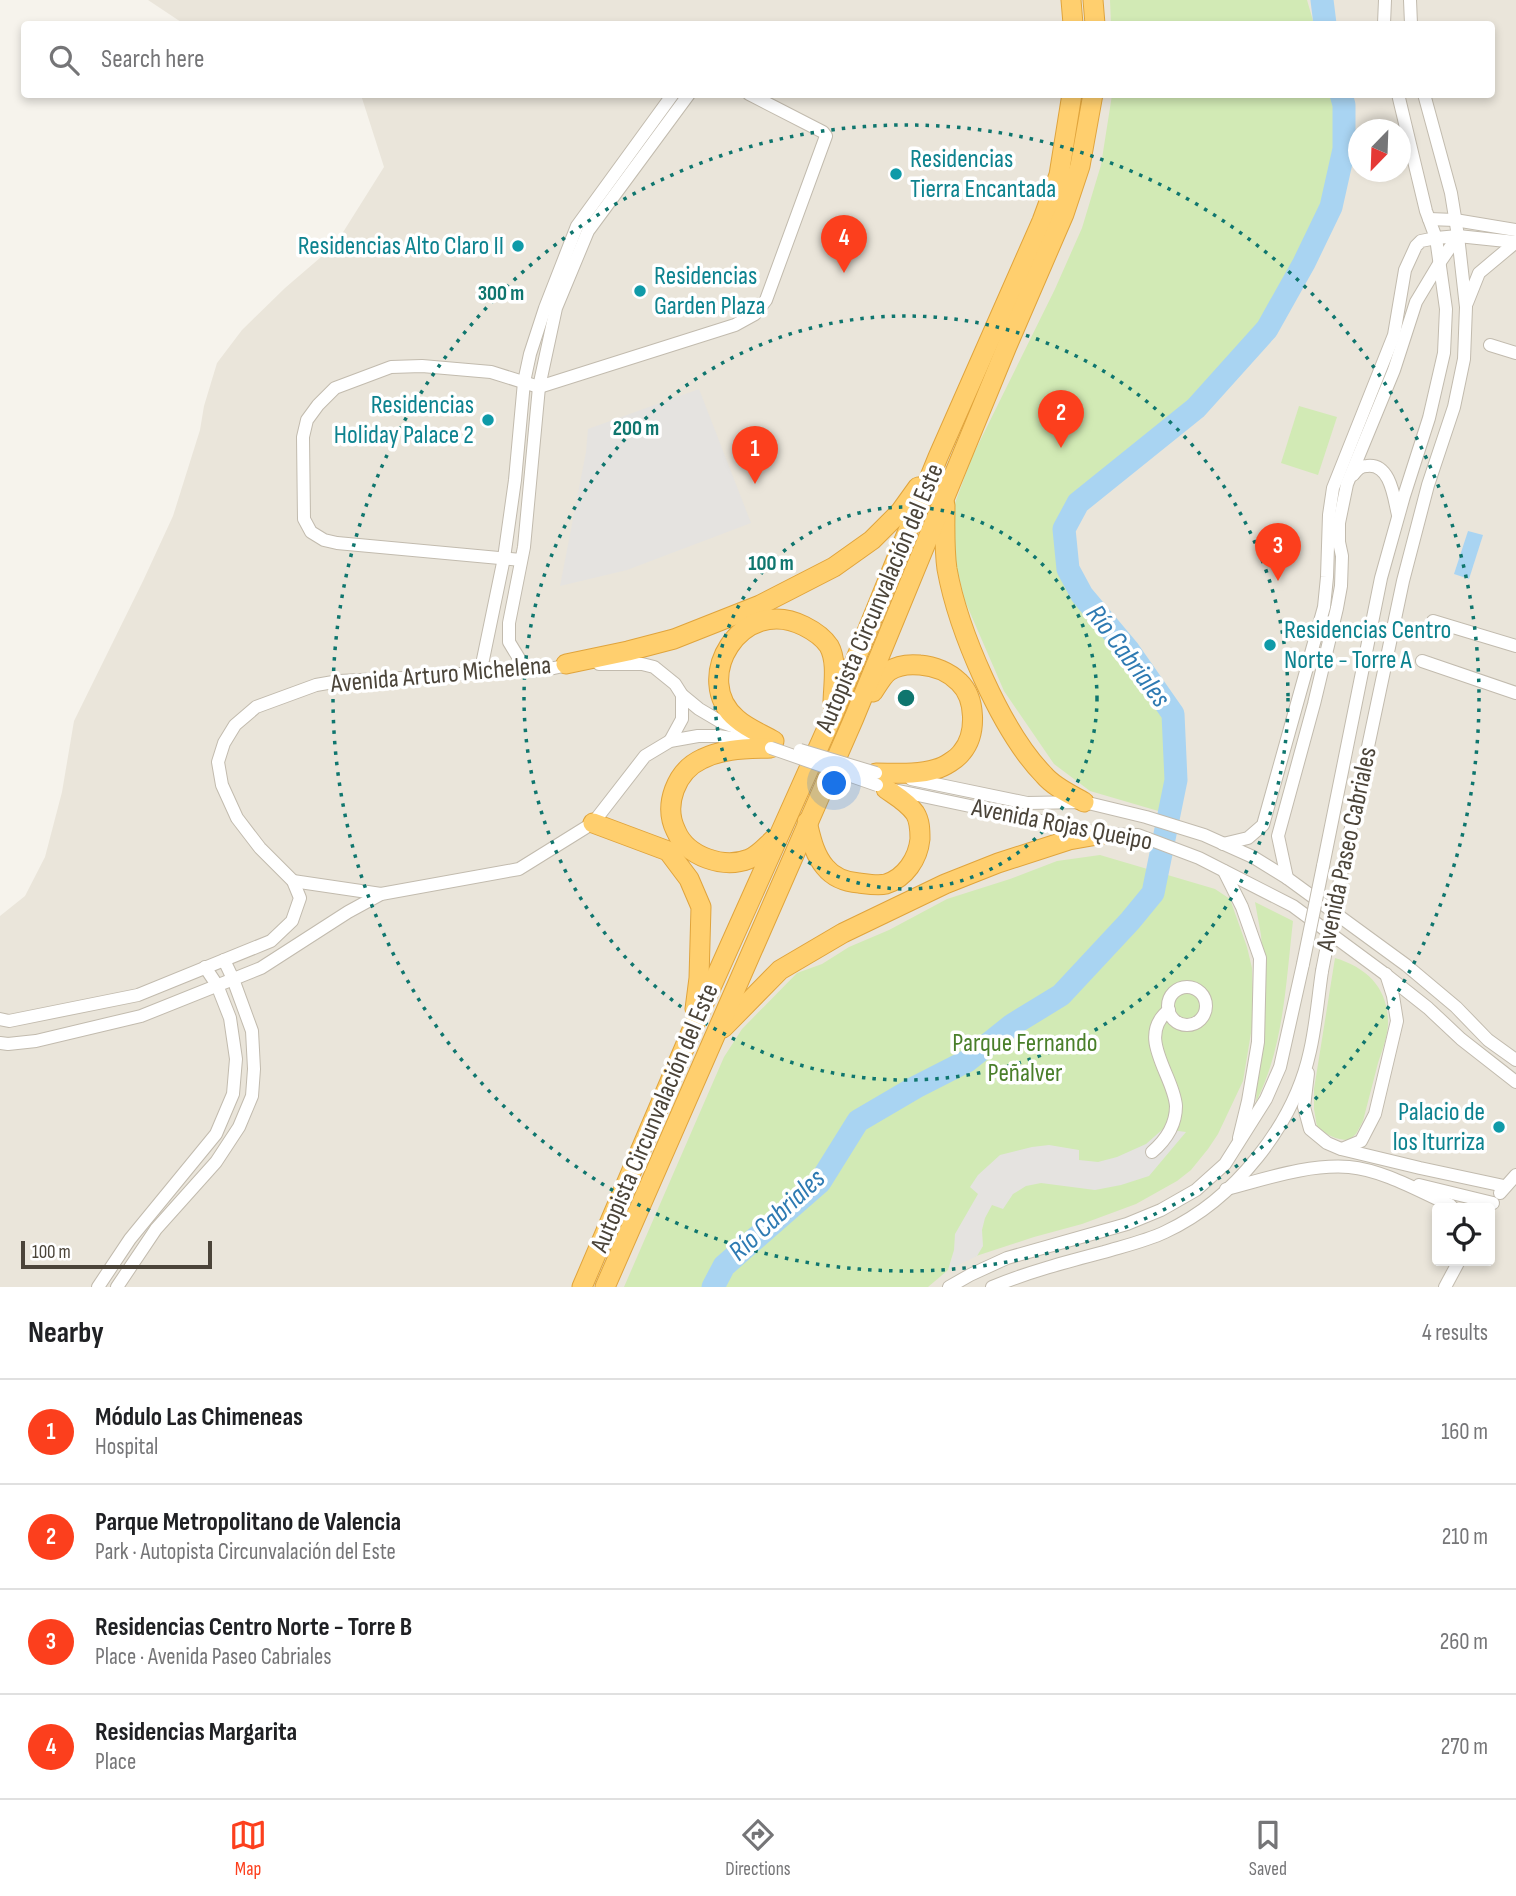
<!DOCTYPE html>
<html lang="en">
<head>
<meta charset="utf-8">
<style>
  :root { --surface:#fff; --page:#f6f6f6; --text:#202124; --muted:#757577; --line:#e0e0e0; --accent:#fc3f1d }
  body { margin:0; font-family:"Sofia Sans Condensed",sans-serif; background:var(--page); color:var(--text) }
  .controls { position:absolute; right:21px; bottom:21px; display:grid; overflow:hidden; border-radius:7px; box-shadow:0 4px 10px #0003 }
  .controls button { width:63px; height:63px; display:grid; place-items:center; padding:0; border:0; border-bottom:2px solid var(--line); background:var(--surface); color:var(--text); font:35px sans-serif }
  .compass { position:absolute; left:1348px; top:119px; width:63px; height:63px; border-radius:50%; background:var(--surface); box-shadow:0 4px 10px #0003; rotate:203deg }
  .scale { position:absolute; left:21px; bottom:18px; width:191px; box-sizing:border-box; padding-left:7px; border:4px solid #4b4439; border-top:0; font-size:19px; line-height:24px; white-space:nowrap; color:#4b4439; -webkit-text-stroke:5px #fff; paint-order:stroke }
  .you { position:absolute; left:835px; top:784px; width:24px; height:24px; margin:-18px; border:5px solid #fff; border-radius:50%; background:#1a73e8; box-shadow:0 0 0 10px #1a73e833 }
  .badge { display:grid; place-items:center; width:46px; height:46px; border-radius:50%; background:var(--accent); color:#fff; font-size:23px; font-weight:700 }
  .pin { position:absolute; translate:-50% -58px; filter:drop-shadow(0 2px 4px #0008) }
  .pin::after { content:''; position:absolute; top:37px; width:24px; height:21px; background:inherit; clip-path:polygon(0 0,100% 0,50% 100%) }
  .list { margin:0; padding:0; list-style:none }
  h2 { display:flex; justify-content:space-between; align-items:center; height:91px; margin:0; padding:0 28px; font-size:30px }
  h2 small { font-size:23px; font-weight:400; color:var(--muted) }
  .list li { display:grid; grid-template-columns:46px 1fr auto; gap:21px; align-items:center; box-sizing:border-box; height:105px; padding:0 28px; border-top:2px solid var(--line) }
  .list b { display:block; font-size:26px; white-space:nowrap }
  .list p { margin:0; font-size:23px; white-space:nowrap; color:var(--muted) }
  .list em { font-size:23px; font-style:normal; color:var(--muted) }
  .icon { flex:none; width:38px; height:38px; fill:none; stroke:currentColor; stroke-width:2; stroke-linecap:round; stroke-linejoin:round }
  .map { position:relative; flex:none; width:1516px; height:1287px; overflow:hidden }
  .search { position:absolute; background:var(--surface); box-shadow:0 4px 10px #0003; left:21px; right:21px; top:21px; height:77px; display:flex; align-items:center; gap:18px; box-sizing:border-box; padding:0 24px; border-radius:7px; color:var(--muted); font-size:26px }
  .sheet { height:511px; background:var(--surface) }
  nav { display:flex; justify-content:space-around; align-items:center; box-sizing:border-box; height:98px; border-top:2px solid var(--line); background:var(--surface); font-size:19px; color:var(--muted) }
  nav a { display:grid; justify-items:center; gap:4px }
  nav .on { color:var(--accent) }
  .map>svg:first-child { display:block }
  .residential { fill:#eae5da; fill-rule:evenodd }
  .green { fill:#d2eab5 }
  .parking { fill:#e5e3e0 }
  .water { fill:#a9d4f2 }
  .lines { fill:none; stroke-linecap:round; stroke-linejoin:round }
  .river { stroke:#a9d4f2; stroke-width:23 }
  .minor-casing { stroke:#c2bbae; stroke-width:14 }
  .highway-casing { stroke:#e0a43c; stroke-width:21 }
  .minor { stroke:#fff; stroke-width:12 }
  .highway { stroke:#ffcf6e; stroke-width:19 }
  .minor-bridge-casing { stroke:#c2bbae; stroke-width:14; stroke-linecap:butt }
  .minor-bridge { stroke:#fff; stroke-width:12 }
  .ring { fill:none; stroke:#0f766e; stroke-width:3.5; stroke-dasharray:3.5 7 }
  .culture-dot { fill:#0f9aa8; stroke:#fff; stroke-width:2.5 }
  .labels { text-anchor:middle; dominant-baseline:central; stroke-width:7; stroke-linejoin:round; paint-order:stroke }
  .culture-label { font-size:26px; fill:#0d838f; stroke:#fff; text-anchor:start }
  .street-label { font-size:26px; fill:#4b4439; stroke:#fff }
  .park-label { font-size:26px; fill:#4a7f2a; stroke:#fff }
  .water-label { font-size:28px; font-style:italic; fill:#2e7ab2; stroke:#fff }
  .centre { fill:#0f766e; stroke:#fff; stroke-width:3.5 }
  .ring-label { font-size:21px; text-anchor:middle; font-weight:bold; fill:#0f766e; stroke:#fff; stroke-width:7; stroke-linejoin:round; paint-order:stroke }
</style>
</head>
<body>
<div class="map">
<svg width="1516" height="1287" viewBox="0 0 1516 1287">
  <rect width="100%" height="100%" fill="#f6f3ec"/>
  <path class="residential" d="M148,0H1516V1287H0V916L25,896L45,857L62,792L74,721L143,581L173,516L200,430L204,406L217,363L242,330L285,288L335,245L384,167L361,95L1492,94V24H184ZM1358,130H1400V172H1358ZM1437,1208H1490V1261H1437Z"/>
  <g class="green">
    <polygon points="1110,0 1307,0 1314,24 1111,24"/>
    <polygon points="1112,95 1336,95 1340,107 1341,148 1336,187 1322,229 1295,283 1256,344 1218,392 1089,490 1070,514 1061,558 1078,603 1176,721 1176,795 1172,815 1090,791 1054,764 1004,691 965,601 955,561 955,503 972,457 1055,289 1082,228 1101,165"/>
    <polygon points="1299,406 1337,417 1318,475 1281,463"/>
    <polygon points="1100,855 1215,889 1230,899 1247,947 1252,968 1253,1021 1243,1081 1218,1134 1208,1149 1191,1170 1177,1181 1136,1204 1082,1224 1034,1237 970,1258 948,1270 928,1287 624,1287 724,1057 742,1029 797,973 822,964 849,947 889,930 947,899 1010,879 1057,861"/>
    <path d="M1255,902L1293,921C1286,981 1284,1047 1256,1102L1263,963L1261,935Z"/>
    <path d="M1335,958C1368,968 1389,989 1388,1025C1387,1038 1382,1051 1378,1063C1373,1082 1368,1102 1363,1121L1356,1134L1349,1140C1335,1140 1328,1135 1317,1127L1314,1109V1089Z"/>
  </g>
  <g class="parking">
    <polygon points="699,389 751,523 627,570 560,586 586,452 588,429"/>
    <polygon points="1163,1129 1186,1132 1149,1176 1121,1185 1095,1190 1041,1183 1026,1186 1013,1194 1003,1209 992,1205 985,1218 982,1230 983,1246 977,1256 948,1270 954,1250 955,1234 978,1194 970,1187 978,1175 1000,1155 1032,1147 1049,1145 1079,1150 1079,1160 1098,1162 1117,1157 1146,1144"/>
  </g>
  <polygon class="water" points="1468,531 1483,535 1469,579 1454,574"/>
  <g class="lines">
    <g class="river">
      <polyline points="1322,0 1325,24"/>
      <polyline points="713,1287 724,1266 820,1182 858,1121 916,1087 967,1061 1012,1025 1061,995 1130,921 1153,893 1176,780 1173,714 1129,651 1082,595 1068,569 1064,529 1078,503 1196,408 1267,329 1304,263 1331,207 1344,149 1344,105 1341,94"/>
    </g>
    <defs>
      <g id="minor">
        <polyline points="1410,0 1411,24"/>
        <polyline points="1384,24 1385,0"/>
        <polyline points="1429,219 1455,220 1516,230"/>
        <polyline points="1467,303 1479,273 1516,242"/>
        <polyline points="1490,345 1516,353"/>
        <path d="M1353,475C1357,470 1360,466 1367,466C1391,463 1394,499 1398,515"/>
        <polyline points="521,560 337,543 324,540 311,532 304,519 303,437 307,420 318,405 335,388 391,367 422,366 491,372 539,387 735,325 755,314 766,300 826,136 823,132 749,94"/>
        <polyline points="1433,621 1516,646"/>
        <polyline points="1422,661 1516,693"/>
        <polyline points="599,664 642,664 654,667 675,684 682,695 699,709 721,722 744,730"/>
        <polyline points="526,670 509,642 509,623 524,547 539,387 556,308 588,231 689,94"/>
        <polyline points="480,674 504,558 515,480 524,382 530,354 545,308 577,226 673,94"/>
        <polyline points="670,741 682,719 682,695"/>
        <polyline points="911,779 1027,803 1084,802 1146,817 1204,835 1253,857 1287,878 1406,965 1456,1007 1488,1040 1516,1060"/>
        <polyline points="894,790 1103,834 1138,835 1199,858 1293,906 1385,974 1428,1008 1461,1039 1516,1082"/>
        <polyline points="1223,844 1248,838 1263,825 1324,607 1327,577 1329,515 1333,488 1394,335 1405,270 1416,246 1421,241 1436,238 1458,236 1516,242"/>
        <polyline points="1323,866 1381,578 1404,496 1429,418 1444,353 1446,309 1436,238 1426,211 1398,94"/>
        <polyline points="1342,870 1403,581 1428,485 1454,407 1464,359 1466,307 1458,236 1451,193 1424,94"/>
        <polyline points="1224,871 1242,907 1260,958 1258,1042 1248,1101 1239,1138"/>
        <polyline points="1287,878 1278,836 1314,704 1337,608 1341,586 1342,556 1339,542 1339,523 1347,484 1394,370 1416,302 1440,262 1458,236"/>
        <polyline points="293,881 381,894"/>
        <circle cx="1187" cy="1006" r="19"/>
        <polyline points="0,1019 9,1021 138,995 271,941 292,921 300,898 293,881 260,848 237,818 222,785 218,762 224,743 235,725 256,707 316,685 339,681 424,677 449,674 480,674 554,668 573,664"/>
        <polyline points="0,1043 8,1044 36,1041 141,1016 261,968 348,912 381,894 519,869 593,823 645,756 670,741 698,736 718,736 738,739 757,744"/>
        <polyline points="1308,1073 1304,1107 1310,1129 1327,1143 1341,1149 1420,1168 1504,1186"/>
        <polyline points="1342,1149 1361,1141 1375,1114 1397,1021 1393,996 1386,974"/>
        <path d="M1152,1152C1166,1140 1176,1125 1176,1106C1174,1075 1135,1037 1169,1010"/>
        <polyline points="1419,1185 1493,1203"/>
        <path d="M1226,1189C1266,1179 1307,1164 1349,1167C1383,1170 1419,1191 1450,1205L1453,1208"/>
        <polyline points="1500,1193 1516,1175"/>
        <polyline points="98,1287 130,1239 216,1134 233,1094 236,1059 230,1018 217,985 205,967"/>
        <polyline points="117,1287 156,1229 216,1162 239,1127 252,1096 254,1069 252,1031 233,979 224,960"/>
        <polyline points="949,1287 970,1275 1007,1258 1127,1224 1161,1210 1196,1190 1225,1164 1266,1099 1280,1067 1303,964"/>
        <path d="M992,1287C1028,1272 1066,1262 1104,1252C1124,1246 1146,1241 1165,1232C1234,1200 1294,1125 1310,1051C1316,1025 1318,998 1322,971"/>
        <polyline points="1445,1287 1459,1261"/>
      </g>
      <g id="highway">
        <polyline points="1071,0 1073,24"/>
        <polyline points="1093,0 1095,24"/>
        <path d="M945,505C945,526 944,548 947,569C958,630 1001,731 1044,775C1054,787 1070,794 1084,802"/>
        <polyline points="566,664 628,651 674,639 760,605 834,567 872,540 900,512 918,487"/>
        <path d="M873,692C877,686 883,675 889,671C898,665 910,664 920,665C934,666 949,672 959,682C976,698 977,734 962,752C957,759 944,767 936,769C917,775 895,773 876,773"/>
        <path d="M774,741C762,734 747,728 737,719C690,680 741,594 804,626C812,630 823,637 829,646C838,662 833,687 833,704"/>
        <path d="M771,748C748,749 724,748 702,759C676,771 663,805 676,831C687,857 724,869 749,859C759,855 766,846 774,839"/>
        <path d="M807,822C811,838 814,854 825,867C833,877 846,882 859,883C867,884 878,886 886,884C905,878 918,859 920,839C920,830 920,821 915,813C907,802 896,796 886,789"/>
        <polyline points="593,823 668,851 689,879 701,907 699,978 695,1009"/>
        <polyline points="723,1028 780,970 843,933 945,884 998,863 1069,840 1103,834"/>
        <polyline points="582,1287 692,1030 833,715 938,457 1042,221 1059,175 1072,94"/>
        <polyline points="605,1287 854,718 1007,346 1064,214 1080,166 1093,94"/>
      </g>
    </defs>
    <use href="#minor" class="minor-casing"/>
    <use href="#highway" class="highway-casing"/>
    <use href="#minor" class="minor"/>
    <use href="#highway" class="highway"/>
    <defs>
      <g id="minor-bridge">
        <polyline points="771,748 877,785"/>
        <polyline points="800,750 876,773"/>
        <polyline points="1303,964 1323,866"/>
        <polyline points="1322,971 1342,870"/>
      </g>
    </defs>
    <use href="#minor-bridge" class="minor-bridge-casing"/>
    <use href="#minor-bridge" class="minor-bridge"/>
  </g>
  <g class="ring">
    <circle cx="906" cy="698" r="191"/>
    <circle cx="906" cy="698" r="382"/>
    <circle cx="906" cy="698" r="573"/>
  </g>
  <g class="culture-dot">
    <circle cx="896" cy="174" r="7"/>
    <circle cx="518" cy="246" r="7"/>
    <circle cx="640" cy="291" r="7"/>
    <circle cx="488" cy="420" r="7"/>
    <circle cx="1270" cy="645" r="7"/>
    <circle cx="1499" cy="1127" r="7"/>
  </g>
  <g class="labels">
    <g class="culture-label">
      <text x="910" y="159">Residencias<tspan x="910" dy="30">Tierra Encantada</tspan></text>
      <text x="504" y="246" text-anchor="end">Residencias Alto Claro II</text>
      <text x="654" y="276">Residencias<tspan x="654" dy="30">Garden Plaza</tspan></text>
      <text x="474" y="405" text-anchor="end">Residencias<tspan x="474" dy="30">Holiday Palace 2</tspan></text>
      <text x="1284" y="630">Residencias Centro<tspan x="1284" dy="30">Norte - Torre A</tspan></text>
      <text x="1485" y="1112" text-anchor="end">Palacio de<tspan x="1485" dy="30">los Iturriza</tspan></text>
    </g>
    <g class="street-label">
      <text transform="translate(880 598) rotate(-67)">Autopista Circunvalación del Este</text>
      <text transform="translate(441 675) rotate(-5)">Avenida Arturo Michelena</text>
      <text transform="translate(1062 825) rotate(11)">Avenida Rojas Queipo</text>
      <text transform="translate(1347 849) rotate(-78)">Avenida Paseo Cabriales</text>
      <text transform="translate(655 1118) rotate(-67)">Autopista Circunvalación del Este</text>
    </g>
    <g class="park-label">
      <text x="1025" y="1043">Parque Fernando<tspan x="1025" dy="30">Peñalver</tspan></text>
    </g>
    <g class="water-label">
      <text transform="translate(1128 656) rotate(53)">Río Cabriales</text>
      <text transform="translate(777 1215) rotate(-43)">Río Cabriales</text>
    </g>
  </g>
  <circle cx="906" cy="698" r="10" class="centre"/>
  <g class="ring-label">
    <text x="501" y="300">300 m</text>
    <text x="636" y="435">200 m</text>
    <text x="771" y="570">100 m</text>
  </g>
</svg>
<div class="controls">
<button><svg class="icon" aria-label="locate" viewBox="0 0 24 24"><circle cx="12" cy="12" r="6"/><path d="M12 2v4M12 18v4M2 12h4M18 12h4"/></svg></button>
</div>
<svg class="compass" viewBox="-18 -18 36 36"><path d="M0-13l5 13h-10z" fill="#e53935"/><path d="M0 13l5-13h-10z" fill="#757577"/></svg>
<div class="scale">100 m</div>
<div class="you"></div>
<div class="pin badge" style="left:755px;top:484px">1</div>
<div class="pin badge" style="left:1061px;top:448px">2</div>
<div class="pin badge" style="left:1278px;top:581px">3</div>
<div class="pin badge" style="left:844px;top:273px">4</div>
<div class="search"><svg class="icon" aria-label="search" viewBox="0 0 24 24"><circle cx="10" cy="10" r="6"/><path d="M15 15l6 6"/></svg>Search here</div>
</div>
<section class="sheet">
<h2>Nearby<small>4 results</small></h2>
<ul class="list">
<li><span class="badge">1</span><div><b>Módulo Las Chimeneas</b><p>Hospital</p></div><em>160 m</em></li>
<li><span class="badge">2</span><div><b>Parque Metropolitano de Valencia</b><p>Park · Autopista Circunvalación del Este</p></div><em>210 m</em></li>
<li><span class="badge">3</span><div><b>Residencias Centro Norte - Torre B</b><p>Place · Avenida Paseo Cabriales</p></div><em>260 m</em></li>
<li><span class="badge">4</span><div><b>Residencias Margarita</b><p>Place</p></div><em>270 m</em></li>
</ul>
</section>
<nav>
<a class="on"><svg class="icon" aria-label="map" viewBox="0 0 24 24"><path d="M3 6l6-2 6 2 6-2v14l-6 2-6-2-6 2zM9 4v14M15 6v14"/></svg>Map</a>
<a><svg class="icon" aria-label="directions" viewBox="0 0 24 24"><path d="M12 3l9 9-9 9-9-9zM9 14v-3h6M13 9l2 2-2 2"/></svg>Directions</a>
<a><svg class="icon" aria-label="saved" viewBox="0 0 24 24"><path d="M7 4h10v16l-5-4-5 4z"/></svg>Saved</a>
</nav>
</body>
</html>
